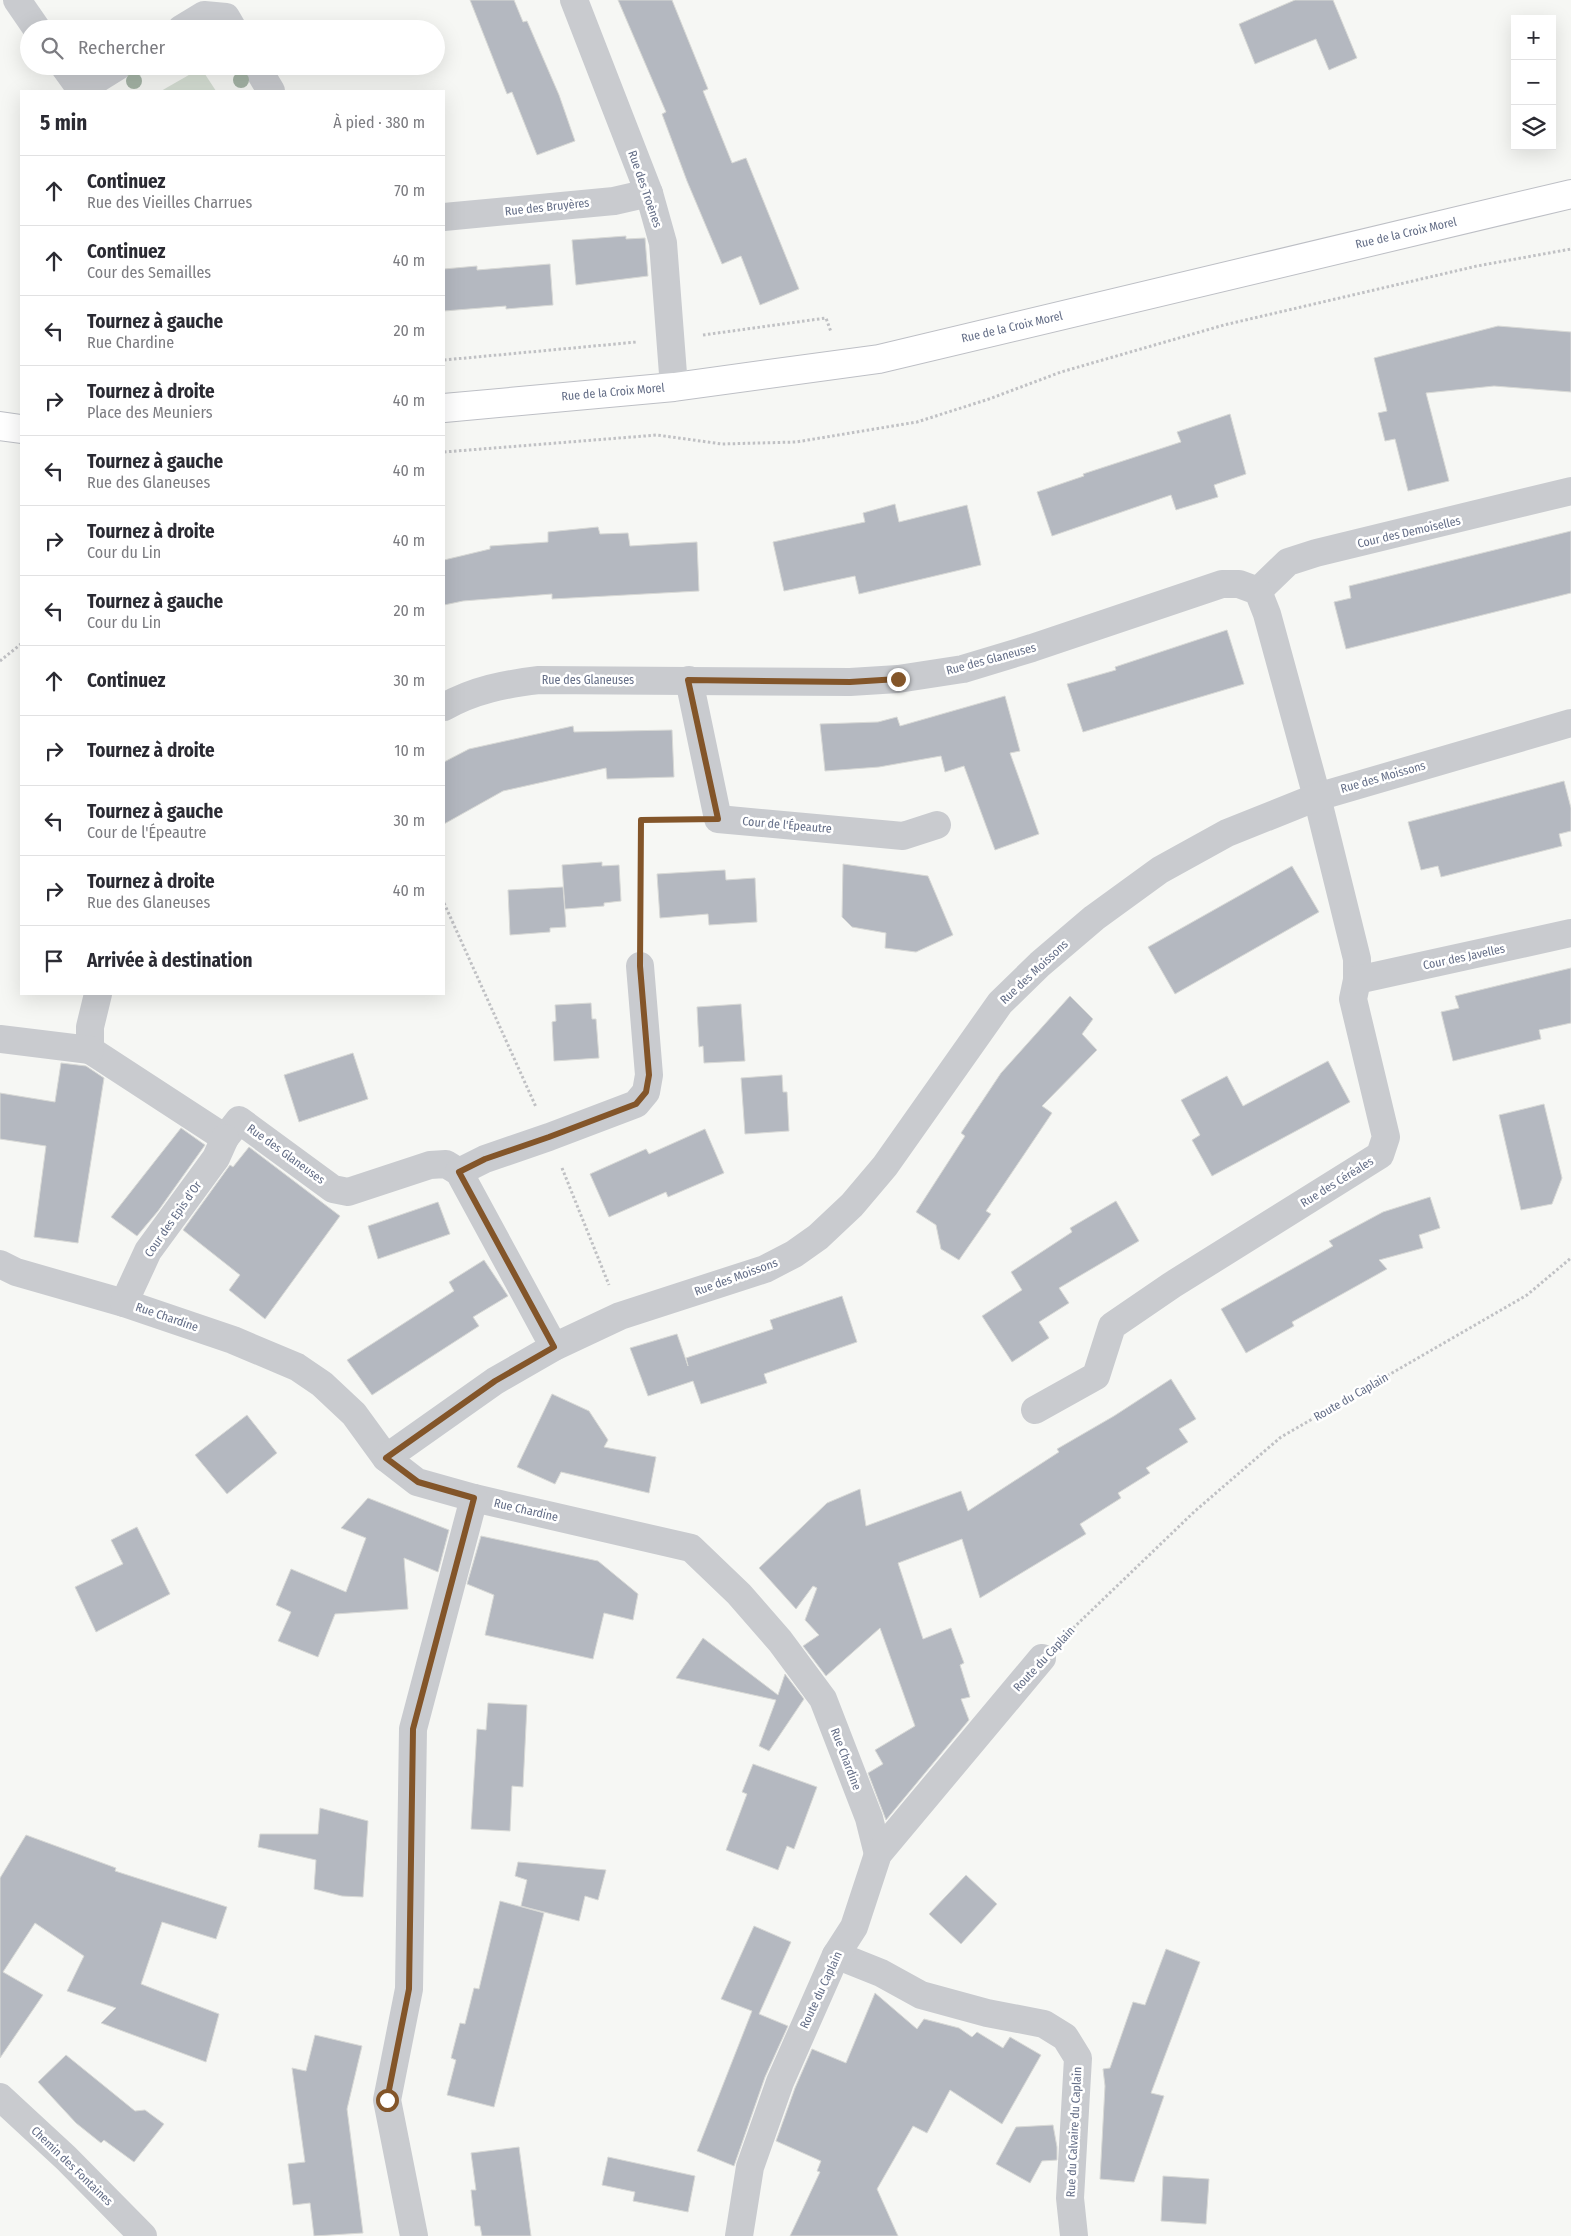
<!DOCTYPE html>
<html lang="fr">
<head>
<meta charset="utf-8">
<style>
  :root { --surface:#fff; --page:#f2f2f3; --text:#2b2b33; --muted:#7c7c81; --line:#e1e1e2 }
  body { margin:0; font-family:"Fira Sans Condensed",sans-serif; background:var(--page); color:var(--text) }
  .controls { position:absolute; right:15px; top:15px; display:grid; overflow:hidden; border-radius:0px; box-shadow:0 5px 20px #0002 }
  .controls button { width:45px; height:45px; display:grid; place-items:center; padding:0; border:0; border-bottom:1px solid var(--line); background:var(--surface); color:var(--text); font:25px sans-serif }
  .stop { position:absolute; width:15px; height:15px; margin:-11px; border:4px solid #835529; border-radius:50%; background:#fff }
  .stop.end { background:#835529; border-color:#fff; box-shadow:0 1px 5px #0008 }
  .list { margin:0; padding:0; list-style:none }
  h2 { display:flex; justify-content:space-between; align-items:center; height:65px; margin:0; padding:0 20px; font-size:21px }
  h2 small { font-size:16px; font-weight:400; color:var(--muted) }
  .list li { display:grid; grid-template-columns:32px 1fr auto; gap:15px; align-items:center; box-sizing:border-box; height:70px; padding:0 20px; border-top:1px solid var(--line) }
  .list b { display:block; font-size:19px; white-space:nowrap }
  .list p { margin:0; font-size:16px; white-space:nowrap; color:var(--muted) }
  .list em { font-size:16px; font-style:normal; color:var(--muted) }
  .icon { flex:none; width:28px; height:28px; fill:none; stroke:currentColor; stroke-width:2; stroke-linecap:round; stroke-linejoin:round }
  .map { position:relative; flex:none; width:1571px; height:2236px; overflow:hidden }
  .search { position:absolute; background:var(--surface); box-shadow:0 5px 20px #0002; left:20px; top:20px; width:425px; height:55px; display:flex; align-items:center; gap:12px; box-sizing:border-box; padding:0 18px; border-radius:28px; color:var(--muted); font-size:19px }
  .panel { position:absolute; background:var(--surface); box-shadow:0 5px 20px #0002; left:20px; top:90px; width:425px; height:905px; border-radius:0px }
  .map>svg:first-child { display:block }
  .green { fill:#d6dfd4 }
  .building { fill:#b4b8c0; stroke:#d8d9d6 }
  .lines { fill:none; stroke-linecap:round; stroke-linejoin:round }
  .secondary-casing { stroke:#bdbfc5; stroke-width:30 }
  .path { stroke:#c0c1c4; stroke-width:3; stroke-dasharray:2.5 2.5; stroke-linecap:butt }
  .minor { stroke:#c9cbcf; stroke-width:28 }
  .secondary { stroke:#fff; stroke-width:28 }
  .tree { fill:#a5b4a6 }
  .route { stroke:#835529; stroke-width:6 }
  .labels { text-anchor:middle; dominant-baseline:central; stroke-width:5; stroke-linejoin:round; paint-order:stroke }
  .street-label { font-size:12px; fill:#646e87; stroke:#fff }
</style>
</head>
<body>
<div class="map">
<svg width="1571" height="2236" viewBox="0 0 1571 2236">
  <rect width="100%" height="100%" fill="#f6f7f4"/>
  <polygon class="green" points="201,68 216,91 161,91"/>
  <g class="building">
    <polygon points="470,0 514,0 523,22 527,21 559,95 575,141 537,155 512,92 507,94"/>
    <polygon points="618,0 672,0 708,89 703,91 732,163 746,158 799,289 760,305 741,256 722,264 687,181 662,114 666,112"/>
    <polygon points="1295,0 1333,0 1357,58 1329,70 1316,39 1255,64 1239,24"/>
    <polygon points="626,236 626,239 645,238 648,276 576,285 572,240"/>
    <polygon points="550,264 553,305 506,309 506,306 444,311 444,269 477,266 477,270"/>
    <polygon points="1498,326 1571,332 1571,392 1494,386 1426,393 1449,481 1408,491 1395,439 1385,441 1378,413 1387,411 1374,358"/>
    <polygon points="1230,414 1246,474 1214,485 1218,497 1176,510 1171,495 1052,536 1037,492 1084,476 1083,474 1181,442 1177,432"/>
    <polygon points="895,504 899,522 967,505 981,565 859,594 855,576 784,591 773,542 865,522 863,513"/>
    <polygon points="598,527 600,534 628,533 630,546 697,542 699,591 552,599 552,594 463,601 444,605 444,560 490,549 490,546 548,542 548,532"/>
    <polygon points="1571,531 1571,593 1346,649 1334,602 1351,598 1349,586"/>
    <polygon points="1227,630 1244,684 1083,732 1067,684 1116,670 1115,667"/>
    <polygon points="1005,696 1020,751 1010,753 1039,834 995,850 964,766 945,772 941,756 879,767 825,771 820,724 878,722 897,717 900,726"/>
    <polygon points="573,726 574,732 672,730 674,777 607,779 606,768 503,791 444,824 444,762 469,749"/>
    <polygon points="1564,781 1571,808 1571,831 1559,834 1562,846 1441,877 1438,866 1421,870 1408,822"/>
    <polygon points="602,862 602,866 619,865 621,901 604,903 604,906 565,909 562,865"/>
    <polygon points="843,864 928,876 953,935 916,952 885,948 886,933 852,927 842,917"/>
    <polygon points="1292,866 1319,912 1175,994 1148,947"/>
    <polygon points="725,870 726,880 755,878 757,922 709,925 708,914 660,918 657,874"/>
    <polygon points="563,887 566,927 550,928 550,932 510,935 508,890"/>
    <polygon points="1571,968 1571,1023 1539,1030 1541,1039 1453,1061 1441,1012 1459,1008 1455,996"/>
    <polygon points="1070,996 1093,1019 1082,1034 1097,1050 1042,1106 1052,1113 986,1211 991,1214 959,1260 941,1249 936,1225 916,1212 965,1136 961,1133 1001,1073"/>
    <polygon points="591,1003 592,1019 596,1019 599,1058 554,1061 552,1022 556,1021 555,1005"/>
    <polygon points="741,1004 745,1061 704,1063 703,1046 699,1047 697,1007"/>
    <polygon points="353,1053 368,1099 299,1122 284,1075"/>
    <polygon points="1328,1061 1350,1102 1212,1176 1192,1140 1200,1135 1181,1100 1227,1076 1243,1106"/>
    <polygon points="61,1063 86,1066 104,1078 78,1243 34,1237 46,1146 0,1139 0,1093 55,1102"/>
    <polygon points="782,1075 783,1092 787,1092 789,1131 745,1134 741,1078"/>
    <polygon points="1544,1104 1562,1178 1552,1204 1521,1210 1499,1115"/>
    <polygon points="181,1128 205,1145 158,1211 137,1236 111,1217"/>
    <polygon points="705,1129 724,1173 668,1197 666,1192 609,1217 590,1174 646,1149 649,1154"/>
    <polygon points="249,1147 340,1216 265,1319 229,1290 240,1275 183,1230 230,1165 233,1167"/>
    <polygon points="1430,1197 1440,1228 1419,1235 1423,1248 1379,1260 1387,1269 1292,1322 1294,1326 1246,1353 1221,1309 1333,1246 1329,1241 1383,1212"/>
    <polygon points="1116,1201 1139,1241 1059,1288 1069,1303 1039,1322 1049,1338 1012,1362 982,1316 1022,1290 1011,1272 1072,1232 1070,1228"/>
    <polygon points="438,1202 450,1234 378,1259 368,1226"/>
    <polygon points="484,1260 508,1296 473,1317 479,1326 372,1395 347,1360 454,1291 449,1282"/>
    <polygon points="842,1296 857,1342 764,1374 767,1383 701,1404 693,1381 648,1396 630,1348 677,1334 688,1366 686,1358 773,1329 770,1320"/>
    <polygon points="1171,1379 1196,1419 1179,1429 1188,1442 1146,1468 1150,1473 1118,1493 1121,1498 1080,1524 1086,1534 980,1598 962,1539 898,1563 923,1639 951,1628 964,1663 960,1665 970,1697 961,1699 969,1720 886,1820 868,1773 883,1764 875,1750 915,1726 880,1628 826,1676 803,1646 819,1635 805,1620 817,1588 813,1586 796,1609 759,1568 827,1503 860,1489 866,1526 961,1491 968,1511 1059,1452 1057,1449 1114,1416"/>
    <polygon points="552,1394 589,1411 608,1440 604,1447 656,1457 649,1493 561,1472 555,1484 517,1467"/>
    <polygon points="247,1415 277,1453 227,1494 195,1455"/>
    <polygon points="368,1498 449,1530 438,1572 404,1558 408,1609 335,1614 318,1657 278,1641 291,1612 276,1605 291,1569 346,1592 366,1538 341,1528"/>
    <polygon points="137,1527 170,1594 96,1632 75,1587 123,1564 111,1540"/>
    <polygon points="481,1536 598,1561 638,1594 633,1620 604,1613 593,1659 485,1635 494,1595 467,1584"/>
    <polygon points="703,1638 778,1695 785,1674 804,1699 769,1751 759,1746 776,1700 676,1678"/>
    <polygon points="488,1703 527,1705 523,1787 512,1786 510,1831 471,1829 477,1729 486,1730"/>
    <polygon points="753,1764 817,1787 794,1849 787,1846 778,1870 726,1850 747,1794 742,1792"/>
    <polygon points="320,1808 368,1821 363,1897 342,1896 314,1889 316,1860 258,1847 260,1834 318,1834"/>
    <polygon points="26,1835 116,1868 115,1871 227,1907 216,1939 162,1922 141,1984 219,2014 206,2062 101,2023 116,2008 67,1991 84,1956 35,1923 3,1972 43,1995 0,2058 0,1878"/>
    <polygon points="518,1862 606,1870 598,1900 585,1896 579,1921 521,1906 527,1880 515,1876"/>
    <polygon points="966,1875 997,1904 961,1944 929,1914"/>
    <polygon points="500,1901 544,1913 494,2107 447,2095 456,2060 451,2058 460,2023 465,2024 474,1988 479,1989"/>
    <polygon points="754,1926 791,1942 759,2014 788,2026 765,2077 734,2166 697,2151 752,2011 721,1999"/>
    <polygon points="1166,1949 1200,1962 1151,2093 1164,2096 1134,2182 1100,2179 1105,2086 1103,2069 1110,2068 1133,2002 1145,2005"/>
    <polygon points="875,1993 917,2029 924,2019 959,2028 972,2037 977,2032 1003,2048 1010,2037 1041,2055 1002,2124 950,2090 927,2133 913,2126 877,2189 898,2236 790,2236 820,2172 817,2171 821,2161 776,2141 795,2088 812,2049 846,2063"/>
    <polygon points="315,2035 362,2046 347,2109 363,2233 314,2236 310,2203 293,2205 288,2164 305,2162 292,2068 306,2071"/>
    <polygon points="66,2055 135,2111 145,2110 164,2124 134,2162 104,2140 101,2143 76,2123 38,2082"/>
    <polygon points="1053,2125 1057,2147 1057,2160 1042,2161 1030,2183 996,2164 1016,2127"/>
    <polygon points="519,2147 531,2236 482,2236 480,2226 475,2226 471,2190 476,2190 471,2153"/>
    <polygon points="608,2157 695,2176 688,2212 633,2201 635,2192 602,2185"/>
    <polygon points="1163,2176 1209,2179 1206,2224 1161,2221"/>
  </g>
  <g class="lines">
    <defs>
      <g id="secondary">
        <polyline points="444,408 674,387 879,359 1571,194"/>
        <polyline points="0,426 21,429"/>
      </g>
    </defs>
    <use href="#secondary" class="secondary-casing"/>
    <g class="path">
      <polyline points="703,335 826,318 831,332"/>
      <polyline points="444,360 637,342"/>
      <polyline points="444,452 657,435 722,444 796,442 917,422 989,399 1061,372 1224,325 1477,266 1571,249"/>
      <polyline points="0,661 21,644"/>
      <polyline points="444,903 536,1107"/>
      <polyline points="640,933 641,820 684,819"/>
      <polyline points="562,1168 609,1285"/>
      <polyline points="1066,1635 1195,1511 1281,1437 1527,1295 1571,1258"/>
    </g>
    <g class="minor">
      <polyline points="17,0 37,29"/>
      <polyline points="574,0 649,193 663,243 674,387"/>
      <polyline points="181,29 204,15 226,17 233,29"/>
      <polyline points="64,66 82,91"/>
      <polyline points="256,66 271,91"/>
      <polyline points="81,89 118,66"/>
      <polyline points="444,217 614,201 649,193"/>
      <polyline points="1258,591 1288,562 1316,553 1571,491"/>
      <polyline points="689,680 718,819 903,836 937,825"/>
      <path d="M444,707C474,690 505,684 539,680L850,682L898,679L963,669L1032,648L1222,584H1239L1258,591L1267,614L1317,797L1357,959V980L1353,999L1386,1137L1380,1155L1172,1285L1112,1326L1096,1376L1035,1410"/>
      <polyline points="1357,980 1571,933"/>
      <polyline points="98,994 90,1027 90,1050 225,1138 239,1120 333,1189 348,1192 430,1165 446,1164 459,1172 554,1347"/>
      <polyline points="0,1039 90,1050"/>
      <polyline points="459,1172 485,1159 549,1137 636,1104 646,1092 649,1075 640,966"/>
      <polyline points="0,1264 16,1272 124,1303 233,1340 297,1367 322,1384 354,1414 386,1458 417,1482 474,1498 691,1548 739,1594 780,1641 823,1699 869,1818 878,1854"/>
      <polyline points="124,1303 148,1251 216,1158 225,1138"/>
      <polyline points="386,1458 495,1381 554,1347 620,1316 765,1269 794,1254 818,1237 852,1205 885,1166 1000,1003 1040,964 1094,918 1160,870 1227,833 1317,797 1571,723"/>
      <polyline points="836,1955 881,1973 921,1995 987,2013 1044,2024 1065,2037 1078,2058 1070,2198 1074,2236"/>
      <polyline points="0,2097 66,2158 143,2236"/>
      <polyline points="414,2236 387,2100 409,1989 413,1729 474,1498"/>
      <polyline points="739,2236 750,2167 780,2082 836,1955 854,1927 878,1854 1042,1658"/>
    </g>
    <use href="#secondary" class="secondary"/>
  </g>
  <g class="tree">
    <circle cx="241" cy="80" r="8"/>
    <circle cx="134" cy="81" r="8"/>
  </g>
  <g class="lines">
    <polyline class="route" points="387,2100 409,1989 413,1729 474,1498 418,1482 386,1458 495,1381 554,1347 459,1172 485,1159 549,1137 636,1104 646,1092 649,1075 640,966 641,820 718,819 688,680 850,682 898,679"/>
  </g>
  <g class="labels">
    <g class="street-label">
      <text transform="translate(645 189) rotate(71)">Rue des Troènes</text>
      <text transform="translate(547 207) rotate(-6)">Rue des Bruyères</text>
      <text transform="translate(1406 233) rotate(-13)">Rue de la Croix Morel</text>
      <text transform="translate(1012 327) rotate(-13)">Rue de la Croix Morel</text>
      <text transform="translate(613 392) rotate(-5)">Rue de la Croix Morel</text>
      <text transform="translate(1409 532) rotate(-13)">Cour des Demoiselles</text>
      <text transform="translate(991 659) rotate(-15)">Rue des Glaneuses</text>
      <text x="588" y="680">Rue des Glaneuses</text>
      <text transform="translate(1383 777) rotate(-16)">Rue des Moissons</text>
      <text transform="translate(787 825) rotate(5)">Cour de l'Épeautre</text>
      <text transform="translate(1464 957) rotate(-12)">Cour des Javelles</text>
      <text transform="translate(1034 972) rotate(-43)">Rue des Moissons</text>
      <text transform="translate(286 1154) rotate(36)">Rue des Glaneuses</text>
      <text transform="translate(1337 1182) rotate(-32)">Rue des Céréales</text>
      <text transform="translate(173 1219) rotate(-55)">Cour des Epis d’Or</text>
      <text transform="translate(736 1277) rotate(-20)">Rue des Moissons</text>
      <text transform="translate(167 1317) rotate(19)">Rue Chardine</text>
      <text transform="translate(1351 1397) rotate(-30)">Route du Caplain</text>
      <text transform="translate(526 1510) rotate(13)">Rue Chardine</text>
      <text transform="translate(1044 1659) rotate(-47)">Route du Caplain</text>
      <text transform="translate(846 1759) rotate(69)">Rue Chardine</text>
      <text transform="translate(821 1990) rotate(-65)">Route du Caplain</text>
      <text transform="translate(1074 2132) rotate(-87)">Rue du Calvaire du Caplain</text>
      <text transform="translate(72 2166) rotate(44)">Chemin des Fontaines</text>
    </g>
  </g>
</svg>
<div class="controls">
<button>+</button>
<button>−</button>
<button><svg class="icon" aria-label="layers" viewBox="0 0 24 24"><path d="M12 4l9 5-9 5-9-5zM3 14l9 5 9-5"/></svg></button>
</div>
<div class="stop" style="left:387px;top:2100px"></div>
<div class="stop end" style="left:898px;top:679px"></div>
<div class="search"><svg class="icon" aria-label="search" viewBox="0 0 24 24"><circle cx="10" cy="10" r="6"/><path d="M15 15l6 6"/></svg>Rechercher</div>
<section class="panel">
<h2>5 min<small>À pied · 380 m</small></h2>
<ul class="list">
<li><svg class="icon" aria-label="ahead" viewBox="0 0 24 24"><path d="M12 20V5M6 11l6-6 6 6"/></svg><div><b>Continuez</b><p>Rue des Vieilles Charrues</p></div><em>70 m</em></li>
<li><svg class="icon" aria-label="ahead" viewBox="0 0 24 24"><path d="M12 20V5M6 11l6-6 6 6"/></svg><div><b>Continuez</b><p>Cour des Semailles</p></div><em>40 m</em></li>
<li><svg class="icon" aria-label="left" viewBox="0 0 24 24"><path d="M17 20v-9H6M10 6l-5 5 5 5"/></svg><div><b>Tournez à gauche</b><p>Rue Chardine</p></div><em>20 m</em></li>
<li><svg class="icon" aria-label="right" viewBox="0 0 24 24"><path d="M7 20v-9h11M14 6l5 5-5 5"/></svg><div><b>Tournez à droite</b><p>Place des Meuniers</p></div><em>40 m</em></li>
<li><svg class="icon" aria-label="left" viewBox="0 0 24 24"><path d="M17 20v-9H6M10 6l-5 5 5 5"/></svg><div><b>Tournez à gauche</b><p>Rue des Glaneuses</p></div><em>40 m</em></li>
<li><svg class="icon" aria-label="right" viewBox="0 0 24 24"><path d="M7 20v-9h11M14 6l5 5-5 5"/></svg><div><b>Tournez à droite</b><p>Cour du Lin</p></div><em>40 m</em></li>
<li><svg class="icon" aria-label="left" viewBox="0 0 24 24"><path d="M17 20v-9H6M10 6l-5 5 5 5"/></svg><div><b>Tournez à gauche</b><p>Cour du Lin</p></div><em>20 m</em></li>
<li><svg class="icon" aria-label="ahead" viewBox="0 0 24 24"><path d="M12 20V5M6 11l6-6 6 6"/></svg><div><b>Continuez</b></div><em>30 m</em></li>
<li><svg class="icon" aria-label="right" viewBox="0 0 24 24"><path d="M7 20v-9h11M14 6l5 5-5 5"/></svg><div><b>Tournez à droite</b></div><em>10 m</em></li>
<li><svg class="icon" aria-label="left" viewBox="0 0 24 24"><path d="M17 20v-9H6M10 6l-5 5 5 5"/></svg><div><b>Tournez à gauche</b><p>Cour de l'Épeautre</p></div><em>30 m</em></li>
<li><svg class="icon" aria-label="right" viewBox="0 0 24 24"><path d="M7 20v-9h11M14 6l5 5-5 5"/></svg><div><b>Tournez à droite</b><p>Rue des Glaneuses</p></div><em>40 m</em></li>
<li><svg class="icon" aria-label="arrive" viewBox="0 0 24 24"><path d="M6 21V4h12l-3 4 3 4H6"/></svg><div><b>Arrivée à destination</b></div></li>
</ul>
</section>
</div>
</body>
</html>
